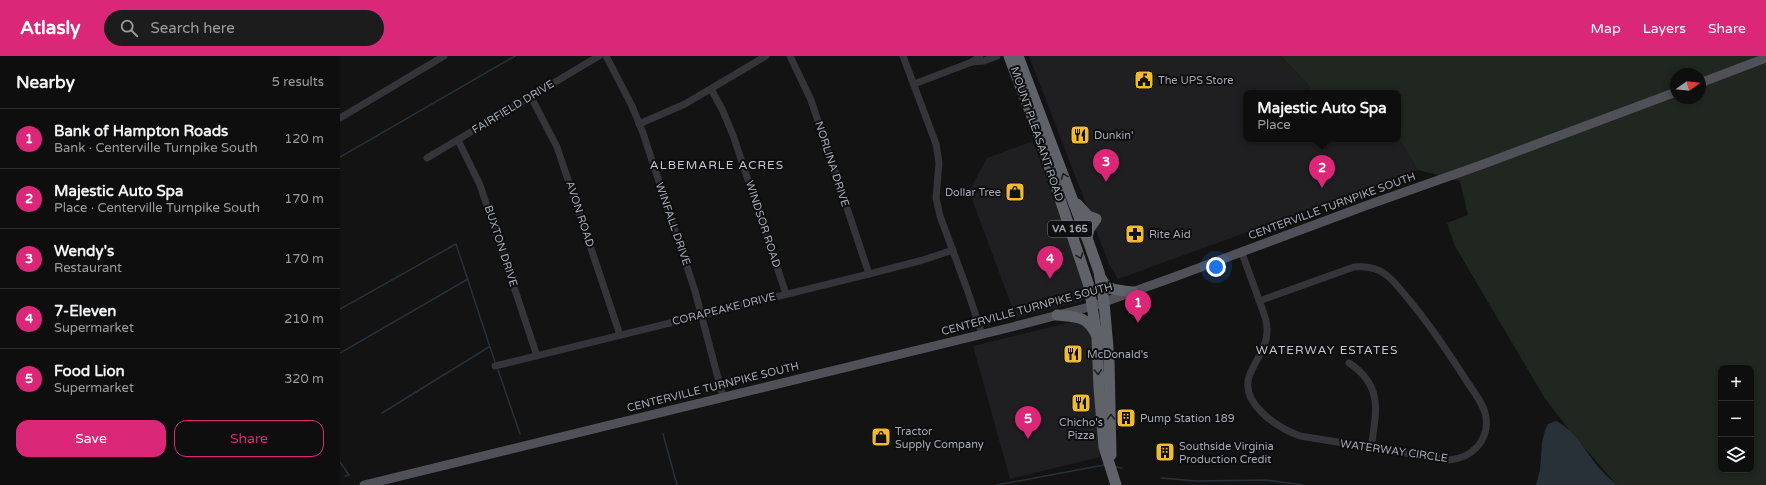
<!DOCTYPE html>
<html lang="en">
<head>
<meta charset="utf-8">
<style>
  :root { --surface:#0e0e0f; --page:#1c1c1d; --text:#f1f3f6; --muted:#9b9c9e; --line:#2e2e2f; --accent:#db2777 }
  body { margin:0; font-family:"Varela Round",sans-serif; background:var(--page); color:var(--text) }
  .controls { position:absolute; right:12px; bottom:12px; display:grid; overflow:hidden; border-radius:8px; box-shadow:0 2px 6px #0003 }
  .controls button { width:36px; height:36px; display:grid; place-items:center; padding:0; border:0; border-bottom:1px solid var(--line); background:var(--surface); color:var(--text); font:20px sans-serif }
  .compass { position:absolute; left:1330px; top:12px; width:36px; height:36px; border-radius:50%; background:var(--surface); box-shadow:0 2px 6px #0003; rotate:75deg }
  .you { position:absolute; left:876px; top:211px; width:14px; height:14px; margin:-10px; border:3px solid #fff; border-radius:50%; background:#1a73e8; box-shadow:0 0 0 6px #1a73e833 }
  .badge { display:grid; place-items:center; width:26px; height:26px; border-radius:50%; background:var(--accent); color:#fff; font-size:13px; font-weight:700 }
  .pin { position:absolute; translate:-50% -33px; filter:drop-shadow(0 1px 2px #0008) }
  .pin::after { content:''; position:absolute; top:21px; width:14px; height:12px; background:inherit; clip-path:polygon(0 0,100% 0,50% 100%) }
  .popup { position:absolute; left:903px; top:34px; width:158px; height:52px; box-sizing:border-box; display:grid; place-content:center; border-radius:8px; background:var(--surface); filter:drop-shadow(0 1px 3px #0005); font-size:13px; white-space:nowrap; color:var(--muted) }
  .popup b { font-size:15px; color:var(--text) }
  .popup::after { content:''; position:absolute; left:50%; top:100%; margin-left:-8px; border:8px solid transparent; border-top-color:var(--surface) }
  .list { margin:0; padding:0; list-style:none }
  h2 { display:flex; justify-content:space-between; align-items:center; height:52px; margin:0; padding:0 16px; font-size:17px }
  h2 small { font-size:13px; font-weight:400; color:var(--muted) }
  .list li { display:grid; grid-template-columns:26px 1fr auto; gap:12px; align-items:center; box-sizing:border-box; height:60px; padding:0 16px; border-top:1px solid var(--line) }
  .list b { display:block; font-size:15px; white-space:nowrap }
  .list p { margin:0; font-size:13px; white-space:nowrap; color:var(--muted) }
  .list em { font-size:13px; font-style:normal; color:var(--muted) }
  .actions { display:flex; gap:8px; padding:12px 16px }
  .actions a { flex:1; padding:9px 0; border:1px solid var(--accent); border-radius:12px; text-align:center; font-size:14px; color:var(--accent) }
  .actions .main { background:var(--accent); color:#fff }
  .icon { flex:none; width:22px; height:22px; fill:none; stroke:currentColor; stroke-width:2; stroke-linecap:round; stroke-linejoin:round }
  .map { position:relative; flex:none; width:1426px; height:429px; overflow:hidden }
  header { display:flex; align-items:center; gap:24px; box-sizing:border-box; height:56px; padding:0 20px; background:var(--accent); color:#fff }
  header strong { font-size:19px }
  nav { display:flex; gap:22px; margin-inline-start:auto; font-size:14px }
  .search { width:280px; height:36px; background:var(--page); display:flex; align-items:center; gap:10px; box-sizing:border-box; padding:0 14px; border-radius:22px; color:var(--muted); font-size:15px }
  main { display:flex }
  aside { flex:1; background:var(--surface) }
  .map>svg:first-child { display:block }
  .built { fill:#1f1f21 }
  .green { fill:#1f2720; fill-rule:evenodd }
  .water { fill:#293138 }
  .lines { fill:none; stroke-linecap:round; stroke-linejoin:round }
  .stream { stroke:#293138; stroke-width:1.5 }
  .minor { stroke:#343439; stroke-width:7 }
  .major { stroke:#505158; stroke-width:9 }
  .highway { stroke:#60626a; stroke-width:11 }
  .oneway { stroke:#1e1f21 }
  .labels { text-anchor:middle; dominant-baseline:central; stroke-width:4; stroke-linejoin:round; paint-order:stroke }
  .shield { fill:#0e0e0f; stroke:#777a83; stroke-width:1 }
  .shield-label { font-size:10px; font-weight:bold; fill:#a4a9b5 }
  .poi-label { font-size:11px; fill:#a4a9b5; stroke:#0e0e0f; text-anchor:start }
  .street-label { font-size:11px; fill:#a4a9b5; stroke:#0e0e0f }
  .neighbourhood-label { font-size:12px; letter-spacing:1px; fill:#c5c8d1; stroke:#0e0e0f }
</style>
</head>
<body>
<header>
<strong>Atlasly</strong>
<div class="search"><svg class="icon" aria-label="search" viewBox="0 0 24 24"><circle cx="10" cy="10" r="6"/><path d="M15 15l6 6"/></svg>Search here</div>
<nav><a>Map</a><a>Layers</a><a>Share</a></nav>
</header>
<main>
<aside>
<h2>Nearby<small>5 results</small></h2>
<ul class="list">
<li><span class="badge">1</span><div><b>Bank of Hampton Roads</b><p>Bank · Centerville Turnpike South</p></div><em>120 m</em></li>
<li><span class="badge">2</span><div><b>Majestic Auto Spa</b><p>Place · Centerville Turnpike South</p></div><em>170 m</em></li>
<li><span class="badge">3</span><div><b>Wendy's</b><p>Restaurant</p></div><em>170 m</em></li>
<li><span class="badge">4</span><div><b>7-Eleven</b><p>Supermarket</p></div><em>210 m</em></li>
<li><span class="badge">5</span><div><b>Food Lion</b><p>Supermarket</p></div><em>320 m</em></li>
</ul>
<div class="actions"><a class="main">Save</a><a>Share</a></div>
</aside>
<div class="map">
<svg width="1426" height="429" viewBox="0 0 1426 429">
  <rect width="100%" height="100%" fill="#131314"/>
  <g class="built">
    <polygon points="689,0 941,0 969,30 972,37 906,37 906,83 1058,83 1058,81 1078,114 778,223 769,208"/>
    <polygon points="693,85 745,229 746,238 744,243 739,246 676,262 629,135 647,102"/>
    <polygon points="740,264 752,276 760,401 670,423 633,290"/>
  </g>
  <path class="green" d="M941,0H1426V429H1277L1229,374L1204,341L1115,190L1107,167L1128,159L1120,125L1078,114L1058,81V37H972L969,30ZM1336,18H1360V42H1336ZM1381,312H1411V414H1381Z"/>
  <path class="water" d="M1216,365C1238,376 1247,400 1263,416C1267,421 1273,425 1277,429H1196L1200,414L1202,387L1205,374L1208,368Z"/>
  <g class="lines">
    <g class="stream">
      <polyline points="0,101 175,0"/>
      <polyline points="0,253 116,188 155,306"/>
      <polyline points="0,297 128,223"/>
      <polyline points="158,314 180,378"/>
      <polyline points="42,357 149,291"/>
      <polyline points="323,378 337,429"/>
      <polyline points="0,406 9,419 5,420"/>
      <polyline points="776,411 782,412"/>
      <polyline points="821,422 857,425 926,424 963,429"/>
      <polyline points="657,429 764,409"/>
    </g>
    <g class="minor">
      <polyline points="266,0 292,50 303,77 355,235 383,341"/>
      <polyline points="450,0 471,44 529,218"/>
      <polyline points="563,0 596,88 599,107 596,142 600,160 627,233 642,278"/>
      <polyline points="632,6 644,5 657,0"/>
      <polyline points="574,28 632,6 640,0"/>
      <polyline points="371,33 382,53 393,79 446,238"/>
      <polyline points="191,41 217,91 280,279"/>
      <polyline points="0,62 104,0"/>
      <polyline points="299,68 345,48 426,0"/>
      <polyline points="118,84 140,129 197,300"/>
      <polyline points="87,102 259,0"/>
      <path d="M901,195C908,213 914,230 920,247C923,255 927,264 927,273C928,290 916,303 910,318C898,347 938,372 960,380L1109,404C1132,402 1149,385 1146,361C1144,348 1133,335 1126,324C1108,296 1091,270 1070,245C1062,236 1055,225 1045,218C1036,211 1025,210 1014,211L919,245"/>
      <path d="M1009,307C1044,330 1036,356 1031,392"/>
      <polyline points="155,310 529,218 583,204 613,194"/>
    </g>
    <g class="major">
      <polyline points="1360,27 1426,2"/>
      <polyline points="24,429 672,271 753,250 837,220 1025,150 1141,109 1336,36"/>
    </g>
    <g class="highway">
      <polyline points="669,0 696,71 749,230 757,282 759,332 764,391 776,429"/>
      <polyline points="678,0 747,182 759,216 764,246 769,303 771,399"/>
      <polyline points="737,148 748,160 756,163 749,173 747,182"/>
      <path d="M761,222C767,236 780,234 793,236"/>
      <path d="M717,259C736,261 746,259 756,278"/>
    </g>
  </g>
  <defs><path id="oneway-chevron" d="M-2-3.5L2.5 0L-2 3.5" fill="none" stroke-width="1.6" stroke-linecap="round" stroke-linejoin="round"/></defs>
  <g class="oneway">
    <use href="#oneway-chevron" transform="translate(724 120) rotate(-111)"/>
    <use href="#oneway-chevron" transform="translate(740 200) rotate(70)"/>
    <use href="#oneway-chevron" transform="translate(758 316) rotate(88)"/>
    <use href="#oneway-chevron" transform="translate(771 361) rotate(-90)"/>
  </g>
  <defs>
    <symbol id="civic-square" viewBox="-11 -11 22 22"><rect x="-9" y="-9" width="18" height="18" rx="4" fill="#f1ba2f" stroke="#0e0e0f"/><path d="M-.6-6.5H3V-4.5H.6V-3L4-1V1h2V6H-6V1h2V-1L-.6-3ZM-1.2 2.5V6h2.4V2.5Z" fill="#111"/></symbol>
    <symbol id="restaurant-square" viewBox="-11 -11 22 22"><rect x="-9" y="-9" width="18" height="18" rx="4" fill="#f1ba2f" stroke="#0e0e0f"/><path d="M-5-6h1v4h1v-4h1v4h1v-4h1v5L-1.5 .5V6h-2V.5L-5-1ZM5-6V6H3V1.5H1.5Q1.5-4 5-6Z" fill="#111"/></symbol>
    <symbol id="shop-square" viewBox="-11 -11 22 22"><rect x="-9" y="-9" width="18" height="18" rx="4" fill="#f1ba2f" stroke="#0e0e0f"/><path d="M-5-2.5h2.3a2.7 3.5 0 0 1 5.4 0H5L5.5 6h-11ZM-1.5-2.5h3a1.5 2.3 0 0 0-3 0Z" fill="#111"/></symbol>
    <symbol id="pharmacy-square" viewBox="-11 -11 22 22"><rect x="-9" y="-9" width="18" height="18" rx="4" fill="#f1ba2f" stroke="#0e0e0f"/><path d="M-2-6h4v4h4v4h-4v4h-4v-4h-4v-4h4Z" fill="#111"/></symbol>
    <symbol id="building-square" viewBox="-11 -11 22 22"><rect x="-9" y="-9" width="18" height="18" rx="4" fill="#f1ba2f" stroke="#0e0e0f"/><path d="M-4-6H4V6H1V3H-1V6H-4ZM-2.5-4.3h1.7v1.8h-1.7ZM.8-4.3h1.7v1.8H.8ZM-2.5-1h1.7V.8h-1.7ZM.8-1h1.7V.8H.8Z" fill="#111"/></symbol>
  </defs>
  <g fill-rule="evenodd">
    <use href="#civic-square" x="793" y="13" width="22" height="22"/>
    <use href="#restaurant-square" x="729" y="68" width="22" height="22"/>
    <use href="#shop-square" x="664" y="125" width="22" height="22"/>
    <use href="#pharmacy-square" x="784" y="167" width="22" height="22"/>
    <use href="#restaurant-square" x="722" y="287" width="22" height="22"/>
    <use href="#restaurant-square" x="730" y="336" width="22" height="22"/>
    <use href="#building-square" x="775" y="351" width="22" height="22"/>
    <use href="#shop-square" x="530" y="370" width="22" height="22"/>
    <use href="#building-square" x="814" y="385" width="22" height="22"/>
  </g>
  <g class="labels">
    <rect class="shield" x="708" y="165" width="44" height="16" rx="3"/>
    <g class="shield-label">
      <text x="730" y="173">VA 165</text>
    </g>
    <g class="poi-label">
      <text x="818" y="24">The UPS Store</text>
      <text x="754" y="79">Dunkin'</text>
      <text x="661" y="136" text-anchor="end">Dollar Tree</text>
      <text x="809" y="178">Rite Aid</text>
      <text x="747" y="298">McDonald's</text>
      <text x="800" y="362">Pump Station 189</text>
      <text x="741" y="366" text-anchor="middle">Chicho's<tspan x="741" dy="13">Pizza</tspan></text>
      <text x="555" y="375">Tractor<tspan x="555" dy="13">Supply Company</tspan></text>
      <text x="839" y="390">Southside Virginia<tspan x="839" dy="13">Production Credit</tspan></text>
    </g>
    <g class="street-label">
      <text transform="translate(173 51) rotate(-31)">FAIRFIELD DRIVE</text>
      <text transform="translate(697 78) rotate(71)">MOUNT PLEASANT ROAD</text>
      <text transform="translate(492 108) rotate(72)">NORLINA DRIVE</text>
      <text transform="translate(992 150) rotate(-20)">CENTERVILLE TURNPIKE SOUTH</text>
      <text transform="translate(240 158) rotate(72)">AVON ROAD</text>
      <text transform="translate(333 168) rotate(71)">WINFALL DRIVE</text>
      <text transform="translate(423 168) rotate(72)">WINDSOR ROAD</text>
      <text transform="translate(161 190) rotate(72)">BUXTON DRIVE</text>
      <text transform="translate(384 253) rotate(-14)">CORAPEAKE DRIVE</text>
      <text transform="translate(687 253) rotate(-15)">CENTERVILLE TURNPIKE SOUTH</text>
      <text transform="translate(373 331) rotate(-14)">CENTERVILLE TURNPIKE SOUTH</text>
      <text transform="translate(1054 395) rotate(8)">WATERWAY CIRCLE</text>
    </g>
    <g class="neighbourhood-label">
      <text x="377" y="109">ALBEMARLE ACRES</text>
      <text x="987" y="294">WATERWAY ESTATES</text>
    </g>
  </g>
</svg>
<div class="controls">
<button>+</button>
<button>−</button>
<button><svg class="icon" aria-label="layers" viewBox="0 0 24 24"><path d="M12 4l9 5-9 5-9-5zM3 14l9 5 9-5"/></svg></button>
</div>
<svg class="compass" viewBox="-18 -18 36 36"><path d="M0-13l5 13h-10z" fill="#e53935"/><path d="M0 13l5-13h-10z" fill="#9b9c9e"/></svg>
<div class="you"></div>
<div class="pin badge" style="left:798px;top:267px">1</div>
<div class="pin badge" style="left:982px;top:132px">2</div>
<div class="popup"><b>Majestic Auto Spa</b>Place</div>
<div class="pin badge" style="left:766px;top:126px">3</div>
<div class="pin badge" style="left:710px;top:223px">4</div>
<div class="pin badge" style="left:688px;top:383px">5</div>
</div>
</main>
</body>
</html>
